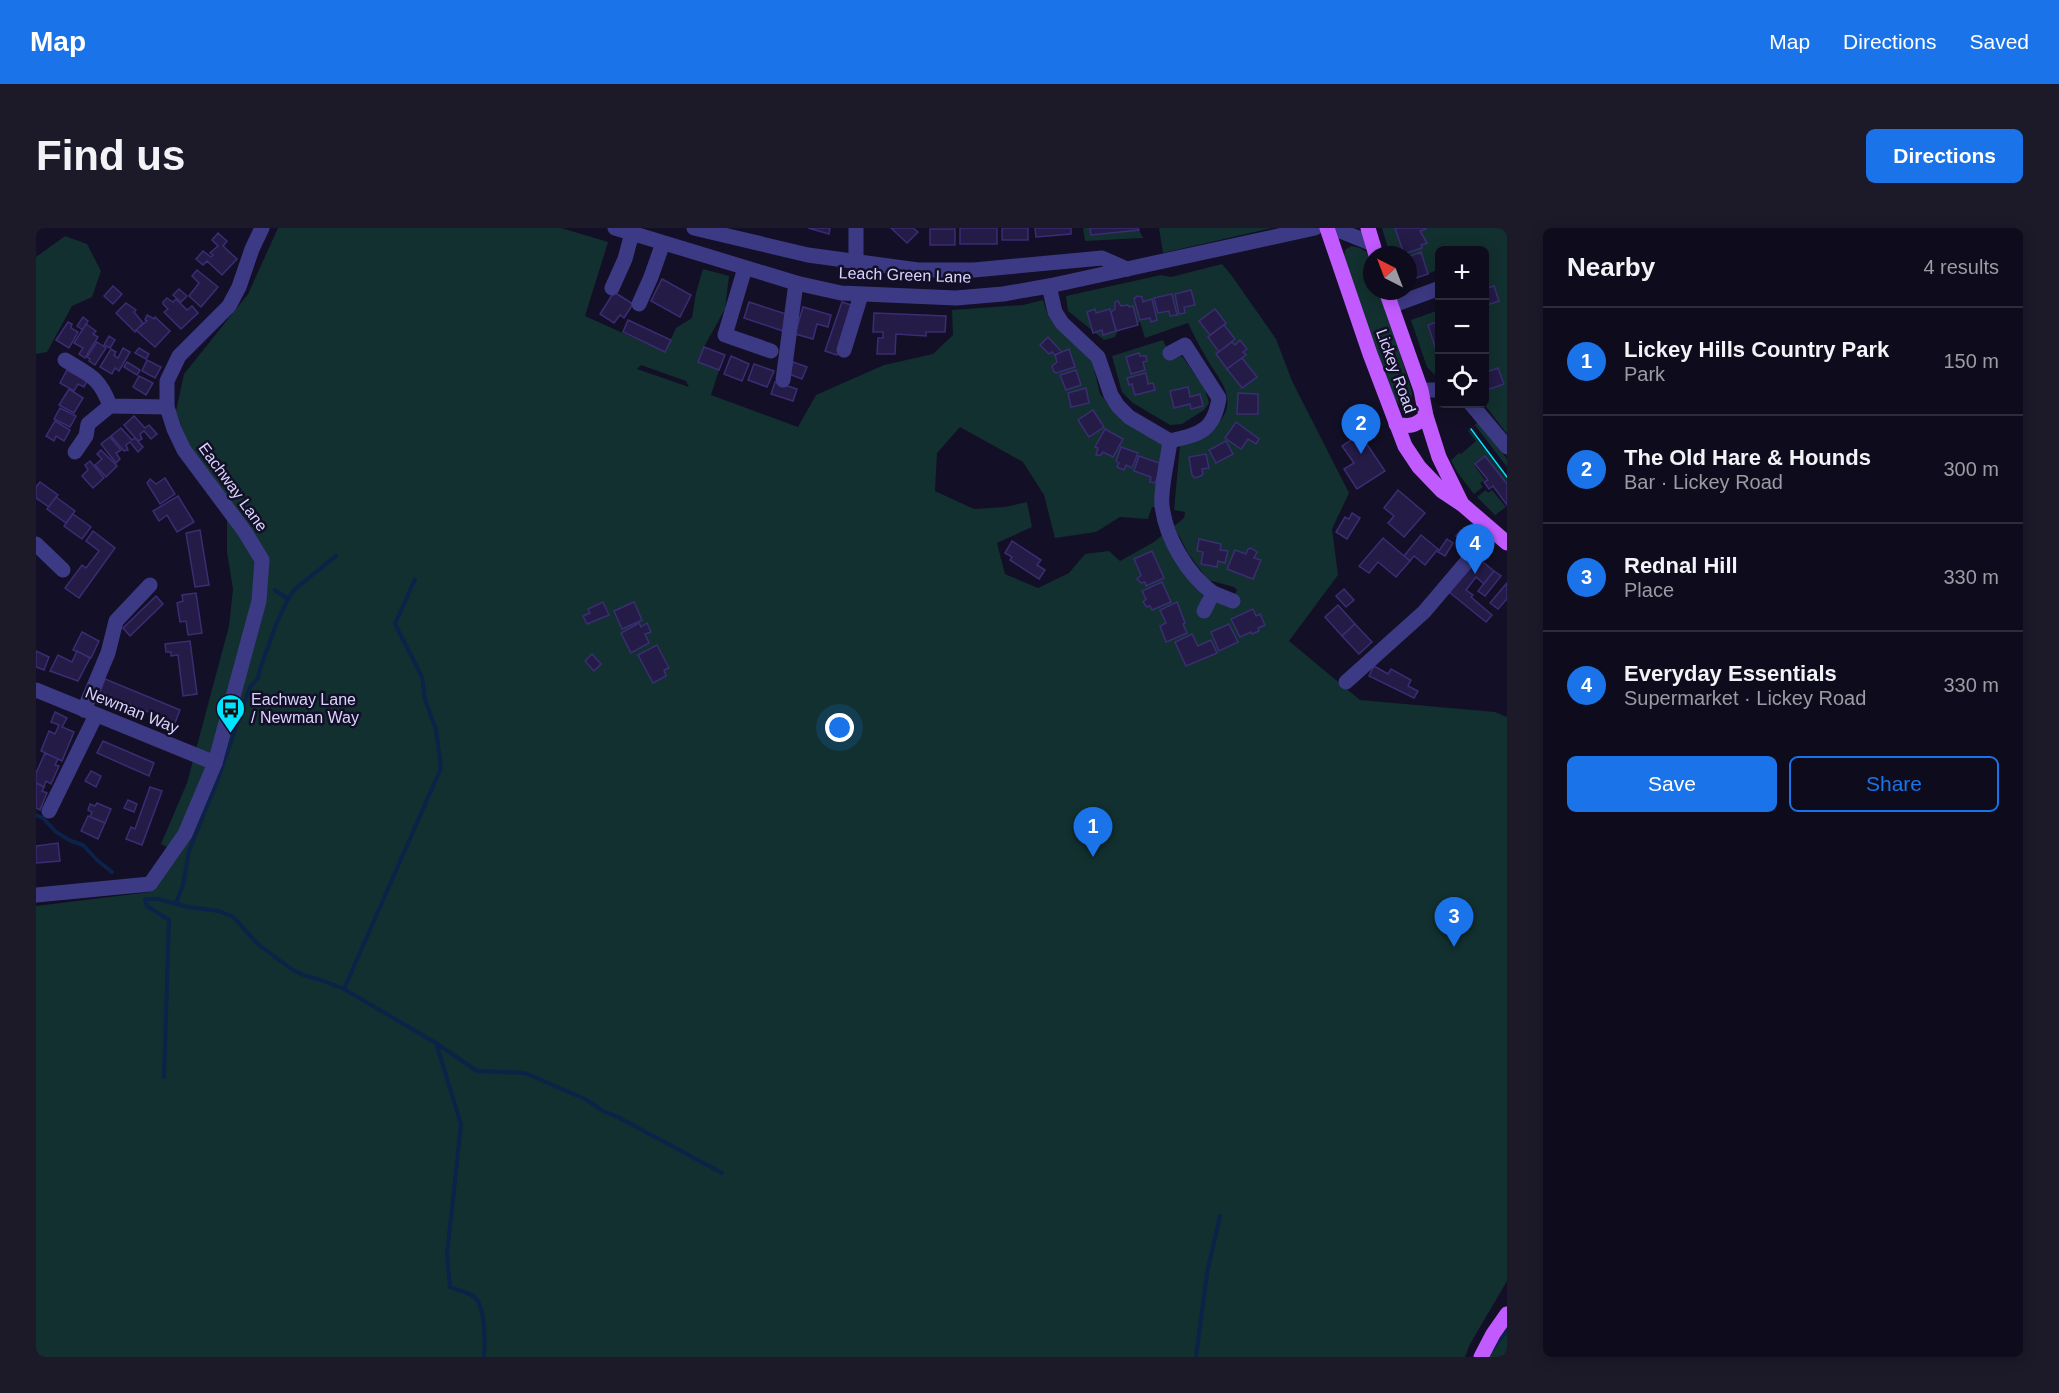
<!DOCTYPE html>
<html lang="en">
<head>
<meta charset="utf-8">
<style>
  :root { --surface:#0e0b1c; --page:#1c1929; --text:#f1f3f6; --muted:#9b9ba3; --line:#2e2b3b; --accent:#1a73e8 }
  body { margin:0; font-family:Helvetica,sans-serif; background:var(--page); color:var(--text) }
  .controls { position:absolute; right:18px; top:18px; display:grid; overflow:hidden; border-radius:9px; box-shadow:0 3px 15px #0003 }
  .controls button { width:54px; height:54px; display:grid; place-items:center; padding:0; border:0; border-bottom:2px solid var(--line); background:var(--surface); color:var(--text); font:30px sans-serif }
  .compass { position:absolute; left:1327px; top:18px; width:54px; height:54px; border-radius:50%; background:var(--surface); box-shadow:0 3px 15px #0003; rotate:318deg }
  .you { position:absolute; left:804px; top:500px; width:21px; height:21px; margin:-15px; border:4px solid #fff; border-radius:50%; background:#1a73e8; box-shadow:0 0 0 9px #1a73e833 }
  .badge { display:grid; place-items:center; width:39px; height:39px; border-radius:50%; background:var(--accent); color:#fff; font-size:20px; font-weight:700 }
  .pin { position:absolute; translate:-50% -50px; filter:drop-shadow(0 2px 3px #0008) }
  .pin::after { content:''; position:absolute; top:32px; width:21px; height:18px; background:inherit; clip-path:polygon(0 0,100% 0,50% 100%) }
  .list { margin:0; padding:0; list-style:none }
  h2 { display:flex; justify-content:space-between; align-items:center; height:78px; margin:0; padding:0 24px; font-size:26px }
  h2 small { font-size:20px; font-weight:400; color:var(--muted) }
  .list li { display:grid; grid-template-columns:39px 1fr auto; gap:18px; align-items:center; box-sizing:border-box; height:108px; padding:0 24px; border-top:2px solid var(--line) }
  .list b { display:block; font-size:22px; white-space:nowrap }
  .list p { margin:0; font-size:20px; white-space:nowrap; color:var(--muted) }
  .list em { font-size:20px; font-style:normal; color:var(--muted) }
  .actions { display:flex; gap:12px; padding:18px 24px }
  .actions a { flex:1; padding:14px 0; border:2px solid var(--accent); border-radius:9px; text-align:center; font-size:21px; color:var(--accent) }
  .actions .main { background:var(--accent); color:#fff }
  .icon { flex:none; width:33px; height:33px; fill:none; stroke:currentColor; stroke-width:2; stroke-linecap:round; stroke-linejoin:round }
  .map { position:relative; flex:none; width:1471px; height:1129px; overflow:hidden; border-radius:9px }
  header { display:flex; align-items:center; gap:36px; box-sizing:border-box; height:84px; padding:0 30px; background:var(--accent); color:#fff }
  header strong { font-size:28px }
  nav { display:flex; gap:33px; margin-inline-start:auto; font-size:21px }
  .intro { display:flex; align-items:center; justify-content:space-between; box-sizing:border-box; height:144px; padding:0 36px }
  h1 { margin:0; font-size:42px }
  .button { padding:15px 27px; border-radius:9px; background:var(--accent); color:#fff; font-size:21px; font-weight:700 }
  main { display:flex; gap:36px; padding:0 36px }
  aside { flex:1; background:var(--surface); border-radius:9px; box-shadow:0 3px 15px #0003 }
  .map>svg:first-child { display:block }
  .green { fill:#12302f; fill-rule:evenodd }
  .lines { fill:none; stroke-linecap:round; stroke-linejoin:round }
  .stream { stroke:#0c2248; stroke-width:4 }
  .building { fill:#241b47; stroke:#3b2d73; stroke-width:1.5 }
  .minor { stroke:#3d3a85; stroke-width:15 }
  .major { stroke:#c25bff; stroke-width:15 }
  .tram { stroke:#00e5ff; stroke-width:1.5 }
  .labels { text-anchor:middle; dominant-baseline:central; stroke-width:5; stroke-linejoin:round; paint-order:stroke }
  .street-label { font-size:16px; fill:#d9d4ff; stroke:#130f26 }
  .poi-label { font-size:16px; fill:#d9d4ff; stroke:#130f26; text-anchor:start }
</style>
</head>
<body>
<header>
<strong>Map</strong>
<nav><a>Map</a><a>Directions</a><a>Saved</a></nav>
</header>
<div class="intro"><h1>Find us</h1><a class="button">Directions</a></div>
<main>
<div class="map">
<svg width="1471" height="1129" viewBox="0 0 1471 1129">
  <rect width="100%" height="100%" fill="#130f26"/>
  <g class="green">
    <path d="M242,0H525L572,14L549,88L629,124L640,100L656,90L660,65L667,41L693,48L689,81L668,119L662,134L683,142L675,167L762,199L780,167L848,137L897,126L917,107L916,82L987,77L1007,72L1012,88L1056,132L1064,166L1080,186L1130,216L1123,280L1116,279L1112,291L1084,289L1060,304L1019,310L1008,267L987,234L924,199L901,225L899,263L938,281L969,279L991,274L996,299L961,315L969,346L1002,360L1033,345L1049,326L1073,323L1084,333L1118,314L1129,305L1167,366L1165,375L1198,369L1201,362L1198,359L1172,352L1152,325L1138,298L1148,290L1149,284L1138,282L1144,217C1169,206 1204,191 1187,157C1183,149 1177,141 1172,133C1165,121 1158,108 1152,95L1109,110L1104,94L1083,100L1079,109L1068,112L1032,83L1030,68L1125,47L1135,49L1186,36L1196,48L1240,111L1256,153L1313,265L1296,301L1302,347L1253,413L1324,472L1459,484L1471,489V1053L1434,1116L1429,1129H0V678L114,664L144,625L125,616L151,555L193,398L197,361L191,324V275L154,223L140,183L148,146L212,66ZM605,137L650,153L653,159L601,141Z"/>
    <polygon points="1047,0 1054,0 1056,7 1103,2 1107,10 1049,13"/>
    <polygon points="1123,0 1236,0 1127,25"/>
    <polygon points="1346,0 1471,0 1471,206 1448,176 1449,78 1463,73 1458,58 1449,61 1448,22 1404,22 1403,47 1401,42 1372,54 1372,27 1354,27"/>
    <polygon points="29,8 51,16 65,43 56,69 36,78 11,124 0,126 0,29"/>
    <polygon points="1315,18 1324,20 1334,26 1336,33 1336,63 1345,63 1376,165 1375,174 1364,177 1357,170 1307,32 1309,22"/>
    <polygon points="1403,82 1403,151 1391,139 1375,92"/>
    <polygon points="1127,112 1136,131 1146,128 1169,161 1173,175 1168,182 1146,196 1134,197 1097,175 1086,164 1076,128"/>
    <polygon points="1442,194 1471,231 1471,239 1439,197 1434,202 1471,250 1471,256 1449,228 1438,237 1449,252 1444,255 1447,259 1438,266 1421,244 1415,232 1423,225 1425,226 1440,213 1432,203"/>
    <polygon points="1450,262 1452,265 1456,262 1470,279 1459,287 1441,269"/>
    <polygon points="1471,1094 1471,1129 1450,1129"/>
  </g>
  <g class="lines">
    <g class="stream">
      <polyline points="239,362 252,371"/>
      <polyline points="0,587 7,590 20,604 35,613 47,617 61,632 76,644"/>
      <polyline points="140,675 147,657 153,623 183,548 214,459 222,450 224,441 241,394 252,371 258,362 300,328"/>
      <polyline points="308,761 405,540 400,502 389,471 386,449 359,396 379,351"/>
      <path d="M400,815L425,896L411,1027L414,1059C421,1062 431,1064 437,1068C450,1076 449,1115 448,1129"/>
      <polyline points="128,849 133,692 111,678 109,671 122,671 152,679 183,683 197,689 223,717 254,740 267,747 288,753 308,761 400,815 441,843 489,845 549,871 567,883 582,889 686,945"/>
      <polyline points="1457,1121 1471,1102"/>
      <polyline points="1160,1129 1171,1045 1184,988"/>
    </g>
  </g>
  <g class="building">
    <polygon points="772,0 794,0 793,6"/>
    <polygon points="855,0 877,0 882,4 871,15"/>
    <rect x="924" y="0" width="37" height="16"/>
    <rect x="966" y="0" width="26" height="12"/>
    <polygon points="999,0 1035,0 1035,6 1000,9"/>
    <polygon points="1054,0 1102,0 1103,2 1055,7"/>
    <polygon points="1359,0 1389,0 1390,1 1384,3 1391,15 1385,17 1386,20 1368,26"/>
    <rect x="894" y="1" width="25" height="16"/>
    <polygon points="182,5 191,13 187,18 201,31 186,47 171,33 167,37 160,31 167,23 175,29 177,27 174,25 182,18 176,12"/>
    <polygon points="1385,24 1392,46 1377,51 1372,38 1372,29"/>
    <polygon points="161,42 182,59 165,79 153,68 163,55 156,48"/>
    <polygon points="626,51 655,67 644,89 615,73"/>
    <polygon points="77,58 86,66 77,76 68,68"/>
    <polygon points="1458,58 1463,73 1448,78 1448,61"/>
    <polygon points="143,61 151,68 145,74 137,67"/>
    <polygon points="1155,62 1159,77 1148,79 1149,85 1143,86 1139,66"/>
    <polygon points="578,64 597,76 588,90 584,87 578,95 564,86"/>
    <polygon points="1136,66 1141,87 1134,88 1133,83 1122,85 1118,70"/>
    <polygon points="1101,68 1106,69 1107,74 1116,71 1121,92 1115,94 1114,90 1104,92 1098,71"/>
    <polygon points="131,70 137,74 140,71 151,82 156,78 162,85 145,101 128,84 132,81 127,76 127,74"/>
    <polygon points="1082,73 1085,78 1092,77 1093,79 1097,78 1102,97 1080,103 1075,84 1079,81 1079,74"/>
    <polygon points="713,74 753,87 747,103 708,90"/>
    <polygon points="806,74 818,78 801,127 789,123"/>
    <polygon points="90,75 100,82 98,84 107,95 99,104 80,85"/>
    <polygon points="767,79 795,87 792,99 781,96 777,111 759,106"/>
    <polygon points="1059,81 1060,85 1074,81 1080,103 1067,107 1066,102 1057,105 1051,84"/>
    <polygon points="1179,81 1190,95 1174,107 1163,93"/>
    <polygon points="838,85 910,88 909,104 890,104 890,108 860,106 859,126 841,126 842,110 847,110 847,104 837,104"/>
    <polygon points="111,87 118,91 119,89 134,103 119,119 100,102 111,93 109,92"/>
    <polygon points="47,89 52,93 47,102 41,98"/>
    <polygon points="592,92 635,112 629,124 587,104"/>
    <polygon points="1404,93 1404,124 1401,125 1392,97"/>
    <polygon points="32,94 36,96 35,100 42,104 33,120 20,112"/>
    <polygon points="50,96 60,103 57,106 62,109 49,130 43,126 47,120 38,115"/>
    <polygon points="1188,97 1199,111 1183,124 1172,109"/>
    <polygon points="73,108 79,112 74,120 68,117"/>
    <polygon points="1012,109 1026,124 1019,127 1016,124 1013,126 1004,117"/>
    <polygon points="1204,112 1211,121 1207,124 1210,127 1191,141 1180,126 1196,114 1199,117"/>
    <polygon points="61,114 70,120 59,137 53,133 54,131 51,129"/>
    <polygon points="668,119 689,127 683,142 662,134"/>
    <polygon points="87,120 94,124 83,143 79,140 76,146 64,139 75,121 80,124 78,127 82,130"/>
    <polygon points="103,120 113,126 110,131 99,125"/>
    <polygon points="1033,121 1039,139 1020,145 1018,144 1016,138 1021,134 1019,127"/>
    <polygon points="1103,125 1104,128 1110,128 1111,133 1107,134 1109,142 1095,146 1090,129"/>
    <polygon points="695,128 713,136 706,153 688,146"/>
    <polygon points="1206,130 1221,149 1206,160 1191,141"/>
    <polygon points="111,132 125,139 119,150 106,143"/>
    <polygon points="91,134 104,142 101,147 88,139"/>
    <polygon points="757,134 771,139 766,151 753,146"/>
    <polygon points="718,136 738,143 731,159 712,152"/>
    <polygon points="1462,140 1468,156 1448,163 1448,145"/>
    <polygon points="31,142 51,153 48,159 42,156 38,163 24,155"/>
    <polygon points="1040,142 1045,157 1030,162 1024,147"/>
    <polygon points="1110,145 1112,156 1117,155 1119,162 1099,167 1096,156 1093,157 1091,150"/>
    <polygon points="103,148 117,155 110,167 97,159"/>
    <polygon points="739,154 761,161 757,173 735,166"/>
    <polygon points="1152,159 1154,169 1164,166 1167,178 1155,181 1154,176 1138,180 1134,163"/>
    <polygon points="1050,160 1053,175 1035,179 1032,165"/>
    <polygon points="33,161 47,170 38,185 23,177"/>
    <polygon points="1202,165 1222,166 1222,186 1201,186"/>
    <polygon points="24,180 40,188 34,199 18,191"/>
    <polygon points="1057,182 1068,199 1053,209 1042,192"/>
    <polygon points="98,188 109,200 113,197 121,206 115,211 108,203 104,206 106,211 102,213 88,197"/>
    <polygon points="19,193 34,202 28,213 20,208 18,213 10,208"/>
    <polygon points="1200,194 1223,211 1220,216 1212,211 1205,221 1189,210"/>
    <polygon points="85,200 96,212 99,210 107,219 102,224 94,214 90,217 92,222 88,223 75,208"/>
    <polygon points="1069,201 1087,211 1077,229 1067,224 1065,227 1060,227 1062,220 1059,219"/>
    <polygon points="1324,206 1349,243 1321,261 1308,241 1318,235 1306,218"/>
    <polygon points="74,209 85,222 80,225 84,231 80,235 65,216"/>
    <polygon points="1190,213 1197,226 1180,235 1173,222"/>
    <polygon points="1085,219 1102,225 1096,240 1090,237 1088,242 1081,239 1083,235 1080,233"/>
    <polygon points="65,222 81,238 70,249 59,237 66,231 61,226"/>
    <polygon points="1170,226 1173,240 1166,241 1167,246 1165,248 1159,250 1156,247 1153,229"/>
    <polygon points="1103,228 1126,236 1119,255 1114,254 1115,249 1098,243"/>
    <polygon points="1449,228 1471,256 1471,277 1457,258 1453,261 1448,254 1452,252 1439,236"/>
    <polygon points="54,233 68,250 57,260 46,248 52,242 49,237"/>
    <polygon points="129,250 139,266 124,276 111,255 114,251 120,256"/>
    <polygon points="4,254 22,267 13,279 0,270 0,259"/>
    <polygon points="1362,262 1389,285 1368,309 1352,295 1358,288 1348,280"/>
    <polygon points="142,268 158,294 141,304 131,287 123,293 117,283"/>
    <polygon points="20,269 39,283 30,295 11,281"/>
    <polygon points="1316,285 1324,290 1311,311 1300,304 1309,289 1313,291"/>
    <polygon points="37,286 55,299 46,311 28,298"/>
    <polygon points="164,302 173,357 159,359 150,305"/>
    <polygon points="1425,302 1430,307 1425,313 1420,308"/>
    <polygon points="57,303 79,320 43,370 29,360 46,337 50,340 63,323 50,313"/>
    <polygon points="1385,307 1402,321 1389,337 1378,328 1374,333 1368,328"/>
    <polygon points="1347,310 1374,333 1360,349 1342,334 1333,345 1323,338"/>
    <polygon points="1163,311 1185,316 1184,322 1192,323 1189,335 1182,333 1181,339 1165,336 1167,324 1161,323"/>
    <polygon points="1411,311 1417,315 1409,328 1402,324"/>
    <polygon points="976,313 1005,332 1001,337 1009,342 1003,351 974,332 976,329 969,325"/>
    <polygon points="1215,320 1221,324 1218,330 1225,332 1217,351 1191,341 1199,322 1210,326 1212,321"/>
    <polygon points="1116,323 1128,350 1110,358 1109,354 1105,355 1101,351 1105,347 1098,331"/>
    <polygon points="1441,329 1458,343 1448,356 1440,349 1430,362 1437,367 1435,369 1456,387 1450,394 1413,364"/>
    <polygon points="1458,343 1465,348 1449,368 1442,363"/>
    <polygon points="1126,354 1135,374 1116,382 1114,378 1111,379 1107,374 1110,371 1106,363"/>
    <polygon points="1471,355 1471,371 1462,381 1454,375"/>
    <polygon points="1308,361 1318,372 1310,379 1300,368"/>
    <polygon points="160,365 166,405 152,407 150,393 144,394 141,375 147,373 146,367"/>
    <polygon points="120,368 127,376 94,408 87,400"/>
    <polygon points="567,374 573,387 551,396 547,388 554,385 552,381"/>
    <polygon points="598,374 606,392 586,401 578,383"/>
    <polygon points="1141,374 1149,395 1147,396 1151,405 1130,414 1124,398 1130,395 1124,382"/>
    <polygon points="1302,377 1319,396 1306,408 1289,389"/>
    <polygon points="1217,381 1220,388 1224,386 1229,397 1222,400 1223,403 1216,406 1215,404 1204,409 1195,391"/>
    <polygon points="603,395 605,399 611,395 615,404 609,406 613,415 595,425 585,405"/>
    <polygon points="1193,396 1202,414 1183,423 1175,404"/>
    <polygon points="1319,396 1336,414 1323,426 1306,408"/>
    <polygon points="46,404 63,413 55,430 37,422"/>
    <polygon points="1156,406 1162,418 1175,412 1181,425 1150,438 1139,414"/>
    <polygon points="154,413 161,466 147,468 142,427 135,428 135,424 130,424 129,416"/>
    <polygon points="621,417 633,440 628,442 630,448 617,455 602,427"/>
    <polygon points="0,423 13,429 8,442 0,439"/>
    <polygon points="41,423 54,430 42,453 14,443 22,427 36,434"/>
    <polygon points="556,426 565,436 558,443 549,433"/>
    <polygon points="1338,438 1352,446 1355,441 1375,452 1372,458 1382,463 1378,470 1333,448"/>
    <polygon points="69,451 144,482 139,495 64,464"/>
    <polygon points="19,484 31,490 26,499 38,504 26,533 5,523 13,503 19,506 23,497 15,494"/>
    <polygon points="67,513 118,535 113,548 61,525"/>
    <polygon points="9,525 22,531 19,537 23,538 15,556 10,553 8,559 0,555 0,545"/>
    <polygon points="55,543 65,548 60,559 49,553"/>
    <polygon points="0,555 8,559 6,563 11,565 4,582 0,580"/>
    <polygon points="114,559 126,563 106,617 90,611 95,599 99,601"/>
    <polygon points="92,572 101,576 98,584 88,580"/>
    <polygon points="61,575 75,581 69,595 54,589 56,584 52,582 54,576 59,578"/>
    <polygon points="52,588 69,595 62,611 45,603"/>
    <polygon points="22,615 24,633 0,635 0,618"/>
  </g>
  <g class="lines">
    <g class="minor">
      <polyline points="579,0 760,55 805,65 920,70 967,66 1013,58 1279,0"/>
      <polyline points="658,0 772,27 882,42 938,42 1066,30 1091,41"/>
      <polyline points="1297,0 1337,16"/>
      <polyline points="820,35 820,0"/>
      <polyline points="709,40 689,107 735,123"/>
      <path d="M1013,58L1019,84L1026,95L1062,129L1075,167L1082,178L1093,189L1134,213C1164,206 1178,203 1183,170L1149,117L1134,125"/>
      <polyline points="576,60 589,31 596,5"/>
      <polyline points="603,76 615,49 627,15"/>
      <polyline points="1355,78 1404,60"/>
      <polyline points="808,122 825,67"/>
      <path d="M29,132C54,147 64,150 74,178L131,179"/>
      <polyline points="747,152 760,55"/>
      <polyline points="1385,162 1404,162"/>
      <polyline points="1435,176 1471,219"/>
      <path d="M1134,213C1132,231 1124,261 1126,278C1130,310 1151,346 1177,365"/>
      <polyline points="39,224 50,208 52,196 74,178"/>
      <polyline points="0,316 27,342"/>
      <polyline points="1168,383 1177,365 1197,373"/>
      <polyline points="1310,454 1388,384 1456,304"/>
      <polyline points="0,462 179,535"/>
      <polyline points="48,482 72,425 80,393 114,357"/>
      <polyline points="13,583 60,487"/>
      <polyline points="0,667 114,656 149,606 179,535 223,373 226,332 209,304 148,222 138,201 131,179 131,153 143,128 193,78 203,59 216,21 226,0"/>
    </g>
    <g class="major">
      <polyline points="1291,0 1334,126 1369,218 1383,239 1406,263 1427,277 1471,315"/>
      <polyline points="1332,0 1340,27"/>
      <polyline points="1350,63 1385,162 1390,188 1403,229 1425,274"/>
      <path d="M1360,196C1373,199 1380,198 1390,188"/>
      <polyline points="1445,1129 1457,1106 1471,1086"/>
    </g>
    <polyline class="tram" points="1435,201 1471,249"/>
  </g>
  <defs>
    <symbol id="bus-pin" viewBox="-11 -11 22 30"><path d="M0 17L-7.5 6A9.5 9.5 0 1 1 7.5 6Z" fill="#00e5ff" stroke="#130f26"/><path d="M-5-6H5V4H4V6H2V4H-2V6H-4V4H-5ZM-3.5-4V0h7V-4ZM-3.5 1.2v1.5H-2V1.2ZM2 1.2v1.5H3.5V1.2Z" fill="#111"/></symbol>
  </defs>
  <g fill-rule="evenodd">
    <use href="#bus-pin" x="178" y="464" width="33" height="45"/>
  </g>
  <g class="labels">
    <g class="street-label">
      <text transform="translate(869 47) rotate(2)">Leach Green Lane</text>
      <text transform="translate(1360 143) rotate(70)">Lickey Road</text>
      <text transform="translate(197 259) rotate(54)">Eachway Lane</text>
      <text transform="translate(96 482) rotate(22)">Newman Way</text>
    </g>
    <g class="poi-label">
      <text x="215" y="471">Eachway Lane<tspan x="215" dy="18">/ Newman Way</tspan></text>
    </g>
  </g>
</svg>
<div class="controls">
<button>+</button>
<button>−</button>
<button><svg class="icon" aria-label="locate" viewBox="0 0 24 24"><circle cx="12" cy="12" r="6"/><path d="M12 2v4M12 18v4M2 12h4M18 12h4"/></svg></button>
</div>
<svg class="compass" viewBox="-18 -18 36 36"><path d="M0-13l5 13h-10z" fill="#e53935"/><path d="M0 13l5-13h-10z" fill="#9b9ba3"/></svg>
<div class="you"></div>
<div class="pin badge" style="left:1057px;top:629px">1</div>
<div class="pin badge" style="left:1325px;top:226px">2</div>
<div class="pin badge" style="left:1418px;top:719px">3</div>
<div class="pin badge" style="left:1439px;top:346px">4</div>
</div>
<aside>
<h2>Nearby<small>4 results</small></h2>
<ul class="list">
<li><span class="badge">1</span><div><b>Lickey Hills Country Park</b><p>Park</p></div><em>150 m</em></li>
<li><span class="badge">2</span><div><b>The Old Hare &amp; Hounds</b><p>Bar · Lickey Road</p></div><em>300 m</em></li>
<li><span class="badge">3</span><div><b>Rednal Hill</b><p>Place</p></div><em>330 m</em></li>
<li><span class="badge">4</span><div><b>Everyday Essentials</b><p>Supermarket · Lickey Road</p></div><em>330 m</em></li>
</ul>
<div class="actions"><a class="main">Save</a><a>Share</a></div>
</aside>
</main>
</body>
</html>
